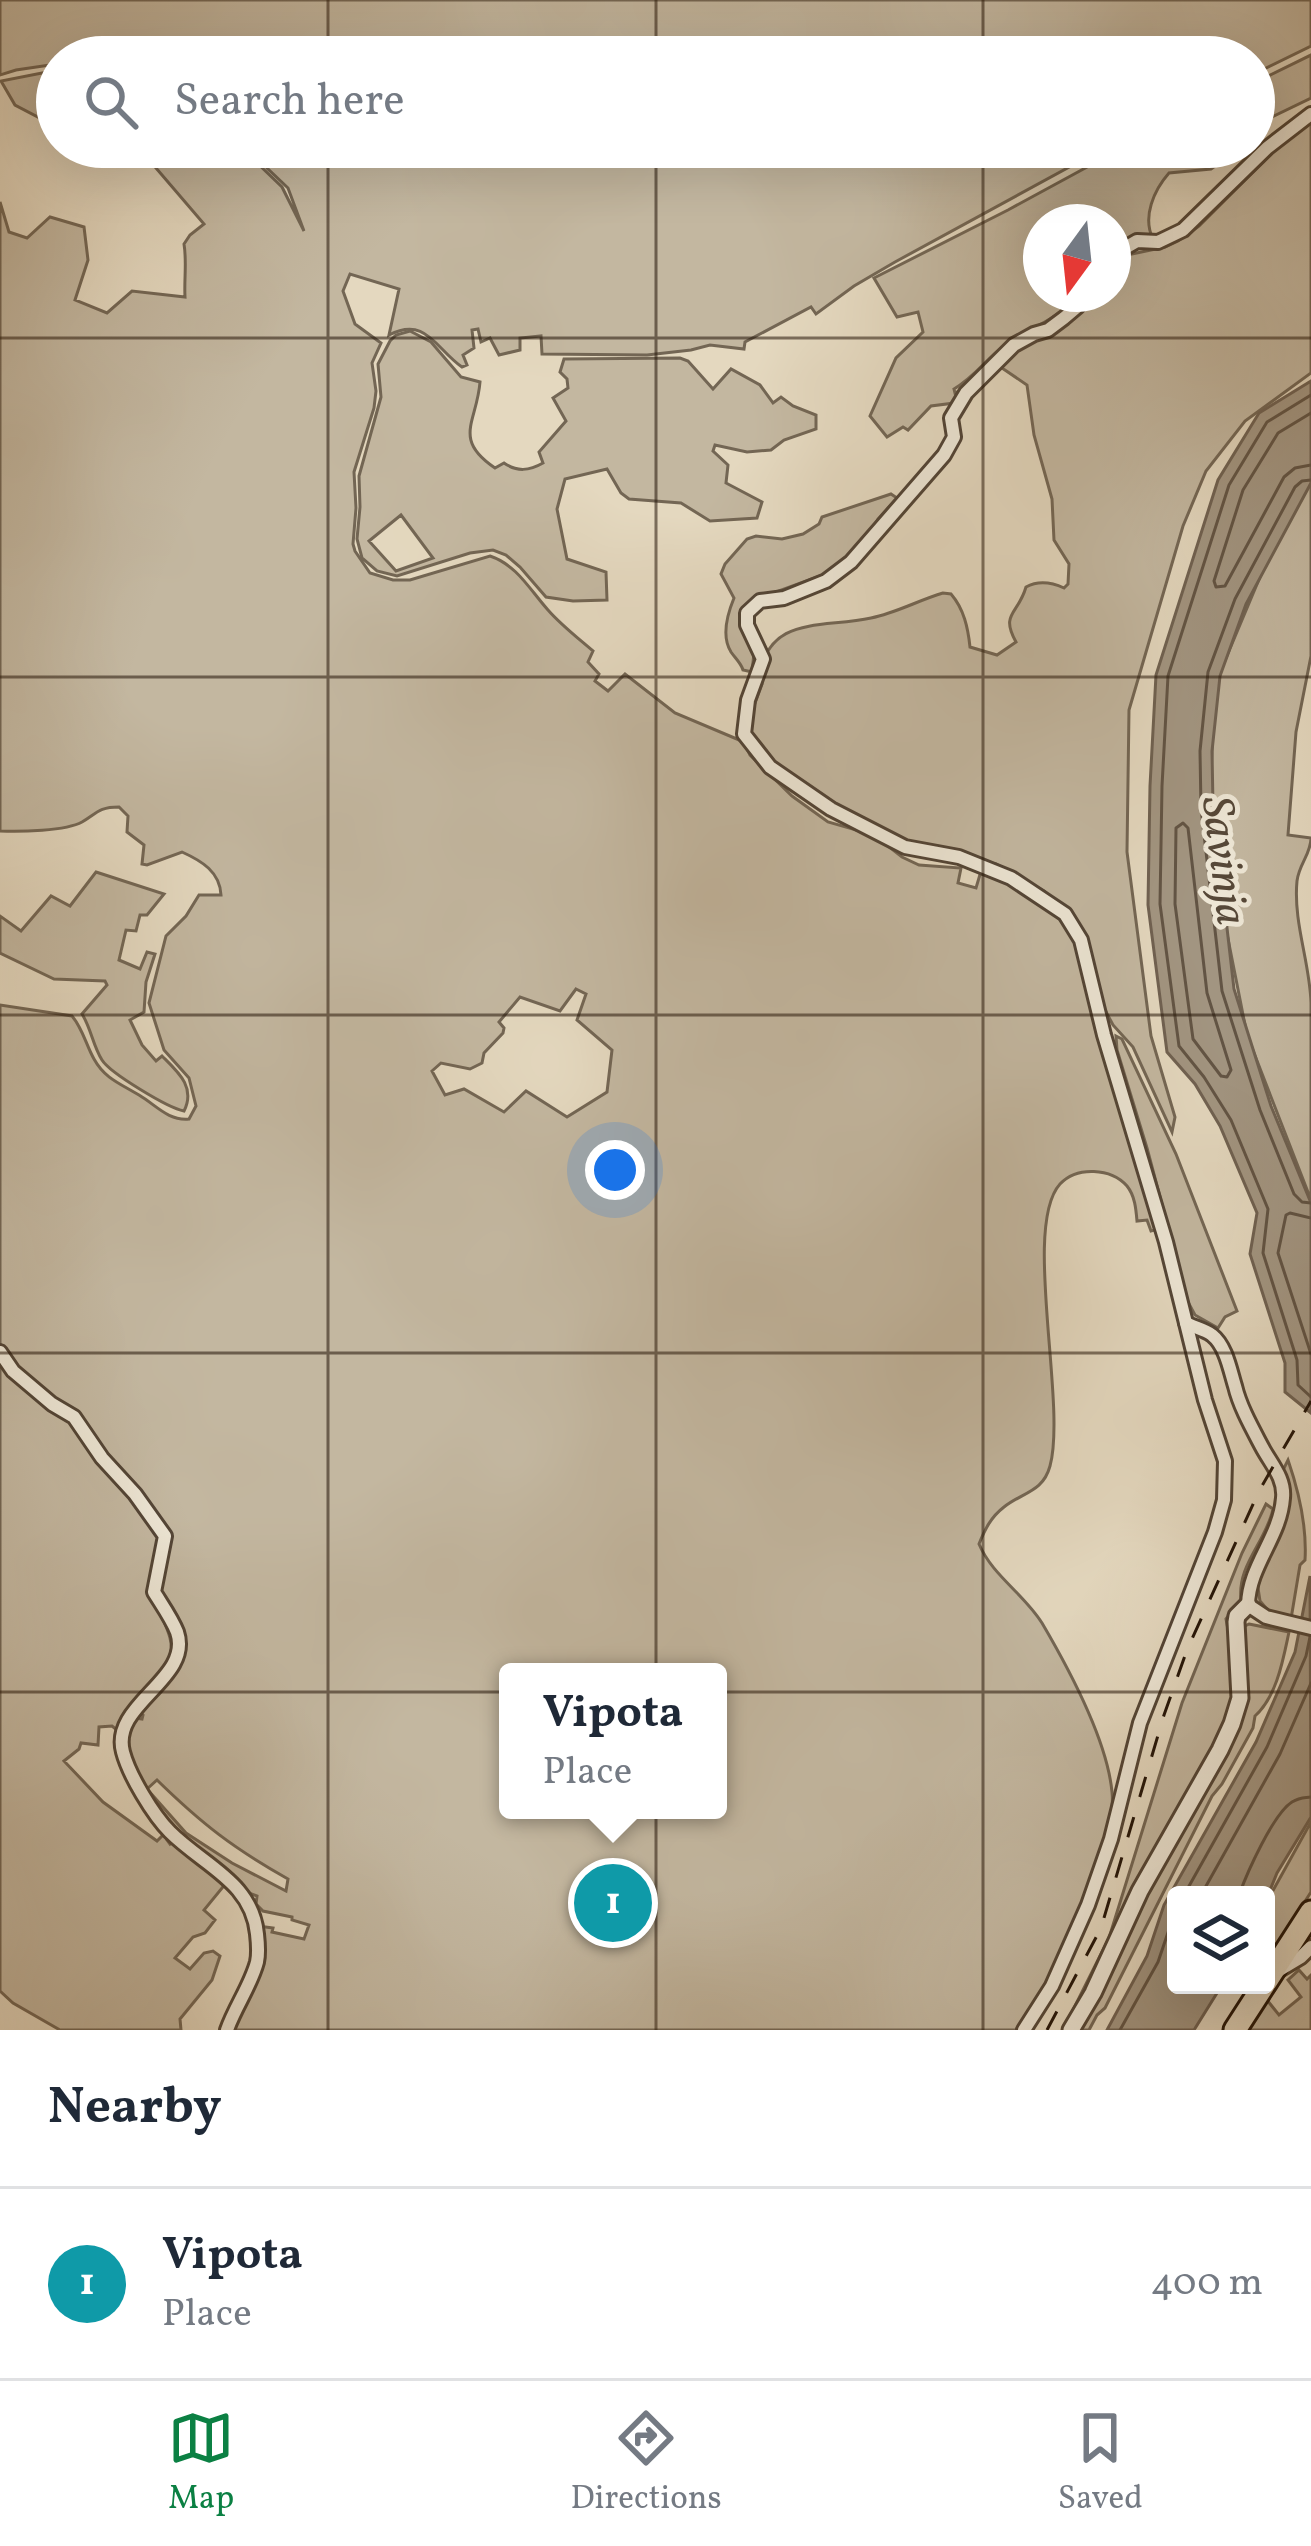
<!DOCTYPE html>
<html lang="en">
<head>
<meta charset="utf-8">
<style>
  :root { --surface:#fff; --page:#f6f6f7; --text:#1f2937; --muted:#747a83; --line:#e0e1e3; --accent:#0b8043 }
  body { margin:0; font-family:Vollkorn,serif; background:var(--page); color:var(--text) }
  .controls { position:absolute; right:36px; bottom:36px; display:grid; overflow:hidden; border-radius:12px; box-shadow:0 12px 48px #0002 }
  .controls button { width:108px; height:108px; display:grid; place-items:center; padding:0; border:0; border-bottom:3px solid var(--line); background:var(--surface); color:var(--text); font:60px sans-serif }
  .compass { position:absolute; left:1023px; top:204px; width:108px; height:108px; border-radius:50%; background:var(--surface); box-shadow:0 12px 48px #0002; rotate:195deg }
  .you { position:absolute; left:615px; top:1170px; width:42px; height:42px; margin:-30px; border:9px solid #fff; border-radius:50%; background:#1a73e8; box-shadow:0 0 0 18px #1a73e833 }
  .badge { display:grid; place-items:center; width:78px; height:78px; border-radius:50%; background:var(--accent); color:#fff; font-size:39px; font-weight:700 }
  .pin { position:absolute; translate:-50% -50%; border:6px solid #fff; box-shadow:0 3px 12px #0006 }
  .popup { position:absolute; left:499px; top:1663px; width:228px; height:156px; box-sizing:border-box; display:grid; place-content:center; border-radius:12px; background:var(--surface); filter:drop-shadow(0 3px 9px #0005); font-size:39px; white-space:nowrap; color:var(--muted) }
  .popup b { font-size:45px; color:var(--text) }
  .popup::after { content:''; position:absolute; left:50%; top:100%; margin-left:-24px; border:24px solid transparent; border-top-color:var(--surface) }
  .list { margin:0; padding:0; list-style:none }
  h2 { display:flex; justify-content:space-between; align-items:center; height:156px; margin:0; padding:0 48px; font-size:51px }
  h2 small { font-size:39px; font-weight:400; color:var(--muted) }
  .list li { display:grid; grid-template-columns:78px 1fr auto; gap:36px; align-items:center; box-sizing:border-box; height:192px; padding:0 48px; border-top:3px solid var(--line) }
  .list b { display:block; font-size:45px; white-space:nowrap }
  .list p { margin:0; font-size:39px; white-space:nowrap; color:var(--muted) }
  .list em { font-size:39px; font-style:normal; color:var(--muted) }
  .icon { flex:none; width:66px; height:66px; fill:none; stroke:currentColor; stroke-width:2; stroke-linecap:round; stroke-linejoin:round }
  .map { position:relative; flex:none; width:1311px; height:2030px; overflow:hidden }
  .search { position:absolute; background:var(--surface); box-shadow:0 12px 48px #0002; left:36px; right:36px; top:36px; height:132px; display:flex; align-items:center; gap:30px; box-sizing:border-box; padding:0 42px; border-radius:66px; color:var(--muted); font-size:45px }
  .sheet { height:348px; background:var(--surface) }
  nav { display:flex; justify-content:space-around; align-items:center; box-sizing:border-box; height:168px; border-top:3px solid var(--line); background:var(--surface); font-size:33px; color:var(--muted) }
  nav a { display:grid; justify-items:center; gap:6px }
  nav .on { color:var(--accent) }
  .map>svg:first-child { display:block }
  .green { fill:#c3b7a0; stroke:#736654; stroke-width:3; fill-rule:evenodd }
  .water { fill:#a29581; stroke:#6f6151; stroke-width:3 }
  .lines { fill:none; stroke-linecap:round; stroke-linejoin:round }
  .shore { stroke:#625444; stroke-width:3 }
  .minor-casing { stroke:#534536; stroke-width:18 }
  .tertiary-casing { stroke:#534536; stroke-width:21 }
  .primary-casing { stroke:#231408; stroke-width:27 }
  .minor { stroke:#ede6d5; stroke-width:12 }
  .tertiary { stroke:#ede6d5; stroke-width:15 }
  .primary { stroke:#e4d8bf; stroke-width:21 }
  .rail { stroke:#231408; stroke-width:3; stroke-dasharray:21 21; stroke-linecap:butt }
  .grid { fill:none; stroke:#231408; stroke-width:3; stroke-opacity:0.55 }
  .labels { text-anchor:middle; dominant-baseline:central; stroke-width:10; stroke-linejoin:round; paint-order:stroke }
  .water-label { font-size:45px; font-style:italic; fill:#564838; stroke:#ede6d5 }
</style>
</head>
<body>
<div class="map">
<svg width="1311" height="2030" viewBox="0 0 1311 2030">
  <rect width="100%" height="100%" fill="#e4d8bf"/>
  <filter id="stains"><feTurbulence type="fractalNoise" baseFrequency=".00167" numOctaves="4"/><feColorMatrix values="0 0 0 0 .2 0 0 0 0 .09 0 0 0 0 .02 0 0 0 .5 -.17"/></filter>
  <radialGradient id="worn" r=".72"><stop offset=".6" stop-color="#630" stop-opacity="0"/><stop offset="1" stop-color="#630" stop-opacity=".3"/></radialGradient>
  <g class="green">
    <polygon points="0,0 1311,0 1311,46 1254,74 1254,57 57,57 57,64 16,70 0,75"/>
    <polygon points="1311,55 1311,98 1272,117 1254,134 1254,83"/>
    <polygon points="47,72 57,73 57,127 15,105 1,81"/>
    <path d="M1311,119V373L1245,421L1206,471L1183,526L1129,710L1127,852L1151,1036L1175,1117L1172,1132L1133,1047L1113,1025L1104,1008L1083,933L1067,912L1044,891L996,864L960,857H926L830,812L784,774L751,734L748,716L749,703H755L762,684L758,679C769,614 821,629 871,618C896,613 919,600 943,593L951,594C964,609 968,628 970,647L997,655L1016,642C1000,613 1018,615 1026,587C1039,580 1051,582 1064,588L1068,584L1069,564L1054,540L1052,499L1034,435L1027,385L996,364L1088,294H1113V258L1165,247L1178,241L1199,226L1295,130Z"/>
    <path d="M138,147H247L255,161L282,187L304,231L288,188L267,168L253,147H1106L895,262L854,286L816,314L811,307L745,342L744,349L710,345L691,350L647,355L542,354L541,336L520,338V350L499,355L490,338L481,342L478,329L472,330L474,348L463,355L467,365L462,367C435,348 426,316 389,335L399,289L350,274L343,291L355,324L381,343L372,363L376,391L374,408L354,472L356,508L353,544L355,551L370,573L393,580H410L490,556C517,565 530,590 548,610C561,625 578,638 593,651L588,662L599,674L595,681L608,691L625,674L675,713L744,742L750,755L792,796L828,822L874,835L902,857L919,865L961,868L958,883L976,888L981,871L1002,877L1050,908L1074,936L1097,1035L1137,1158L1155,1230L1151,1231L1147,1220L1137,1221C1136,1209 1135,1196 1127,1186C1111,1168 1077,1166 1060,1184C1022,1226 1067,1404 1050,1466C1043,1492 1023,1492 1004,1507C991,1517 985,1529 979,1544C992,1575 1024,1594 1042,1623C1069,1669 1107,1739 1112,1792C1118,1847 1050,1981 1020,2030H230L258,1965V1926L273,1928L272,1932L304,1939L309,1925L292,1920V1917L263,1911L256,1904L257,1896L246,1892L175,1834L140,1786L121,1739L135,1718L142,1719L143,1715L139,1712C184,1655 183,1656 151,1591C156,1607 166,1622 170,1638C180,1673 135,1703 117,1730L112,1726L99,1727L98,1745L81,1743L79,1749L64,1761L103,1802L157,1841L167,1831L171,1836L167,1840L170,1844L175,1840L227,1882L204,1910L215,1920L205,1933L193,1937L175,1958L190,1969L204,1953L213,1951L220,1956L212,1980L180,2019L181,2030H60L13,2003L0,1991V1005L72,1016C83,1029 86,1045 94,1059C105,1079 121,1084 139,1095C156,1105 168,1121 189,1119L196,1106L189,1078L164,1050L149,1003L166,936L186,916L199,895H221C220,872 202,861 182,852L147,865L142,864L144,845L127,832L128,816L119,807C99,807 97,813 82,822C66,831 19,832 0,831V202L9,232L27,238L50,217L84,227L88,260L75,300L107,313L132,291L185,297C184,279 187,262 184,244L190,235L204,224ZM576,989L586,994L577,1020L612,1050L607,1092L567,1117L526,1091L504,1112L464,1089L445,1095L432,1071L441,1063L470,1069L482,1063L484,1053L503,1033L504,1028L499,1022L520,997L560,1011ZM508,1672H718V1810H508ZM157,1780C202,1824 233,1848 288,1879L286,1891L232,1863L186,1833L147,1789Z"/>
    <path d="M1124,147H1241L1211,169L1169,173C1154,190 1142,217 1153,239L1113,248V222H1041V294H1079L1077,297C1055,321 1031,327 1005,345C986,359 975,377 954,389L955,393L959,391L954,403L931,406L908,430L903,427L887,437L870,416L896,358L923,332L918,312L897,317L874,278L1008,210Z"/>
    <path d="M410,331L431,342L461,377L480,382C477,422 452,439 495,468L504,463C517,472 529,471 543,463L539,452L566,421L553,398L568,388L567,379L560,372L564,359L680,358L688,361L713,389L731,369L760,385L773,403L781,397L793,406L816,415V429L784,440L771,450L747,452L715,445L713,451L728,465L726,483L762,502L757,518L710,521L681,503L629,499L621,493L607,469L565,479L557,509L567,559L606,572L607,600L573,601L546,597L520,567L506,555L493,550L470,553L397,576L377,571L362,558L357,539L360,507L359,476L381,397L378,364L390,341L396,335ZM401,515L433,558L396,571L369,541Z"/>
    <path d="M1311,482V656L1296,732L1288,835L1311,838C1311,854 1299,864 1297,881C1293,922 1310,963 1311,1003C1311,1068 1311,1134 1311,1200L1247,1035L1217,883L1209,827L1214,700L1221,670L1273,546Z"/>
    <path d="M891,494L897,498L878,519L865,545L831,572L765,596L743,628L754,653L752,672L743,670C741,663 735,658 731,652C721,636 727,615 734,598L721,574L725,564L747,539L756,536L782,539L803,534L819,524L822,517Z"/>
    <path d="M96,872L164,894L147,915H140L136,931L126,930L119,960L140,969L147,952L155,954L146,982L144,1012L130,1020L142,1045L156,1061L162,1056C178,1072 196,1087 184,1111C168,1108 110,1073 102,1060C93,1046 91,1028 82,1014L107,985L105,981L54,979L0,953V916L21,931L51,896L70,906Z"/>
    <polygon points="1116,1036 1122,1039 1176,1154 1237,1311 1225,1317 1218,1328 1195,1315 1188,1302 1147,1148 1117,1050"/>
    <path d="M1288,1460C1299,1492 1307,1527 1305,1560L1300,1565L1291,1619L1271,1614L1260,1601L1258,1588L1260,1573L1286,1518L1289,1498L1281,1474Z"/>
    <path d="M1266,1504L1273,1509C1266,1542 1237,1565 1241,1600L1226,1619L1238,1683L1227,1728L1068,2030H1063L1109,1938L1182,1703L1242,1553Z"/>
    <path d="M1249,1624L1289,1632C1283,1660 1277,1696 1255,1716L1253,1728L1222,1784L1212,1796L1105,2008L1097,2015L1089,2030H1074L1234,1730L1243,1627Z"/>
    <polygon points="1311,1822 1311,1892 1266,1962 1266,1903"/>
    <polygon points="1299,1970 1307,1979 1311,1975 1311,2030 1247,2030 1267,2000 1279,2015 1301,1997 1288,1980"/>
  </g>
  <g class="water">
    <polygon points="1311,381 1311,483 1246,604 1220,676 1212,751 1213,806 1234,989 1271,1106 1311,1203 1311,1413 1285,1392 1285,1363 1250,1254 1257,1213 1220,1126 1195,1084 1167,1052 1148,905 1150,786 1156,675 1218,480 1259,413"/>
    <polygon points="1310,1576 1311,1817 1277,1873 1266,1900 1266,1895 1176,1895 1176,1985 1222,1985 1194,2030 1107,2030 1147,1956 1164,1905 1256,1742 1295,1652"/>
  </g>
  <g class="lines">
    <g class="shore">
      <polyline points="1311,395 1267,422 1229,485 1168,676 1162,786 1160,904 1179,1046 1204,1077 1231,1120 1268,1209 1263,1253 1297,1360 1298,1385 1311,1397"/>
      <polyline points="1311,413 1278,433 1243,490 1214,581 1216,587 1225,586 1284,477 1295,468 1311,465"/>
      <polyline points="1311,480 1302,481 1295,487 1235,599 1208,672 1200,751 1201,808 1222,991 1260,1110 1294,1194 1302,1202 1311,1203"/>
      <polygon points="1183,823 1188,828 1207,993 1231,1070 1227,1077 1221,1076 1193,1039 1175,904 1176,828"/>
      <polyline points="1311,1218 1290,1213 1286,1215 1278,1253 1311,1354"/>
      <polyline points="1184,1895 1267,1747 1306,1656 1310,1637"/>
      <polyline points="1201,1895 1280,1754 1311,1683"/>
      <path d="M1239,1895C1247,1873 1273,1814 1292,1802C1300,1797 1303,1798 1311,1797"/>
      <polyline points="1120,2030 1158,1962 1176,1909"/>
    </g>
    <defs>
      <g id="minor">
        <polyline points="1113,255 1137,241 1158,242 1183,230 1267,148 1311,114"/>
        <path d="M1186,1323C1193,1327 1206,1330 1212,1335C1226,1346 1230,1370 1235,1386C1240,1407 1252,1428 1262,1447C1271,1464 1285,1478 1283,1498C1280,1538 1249,1565 1248,1605L1266,1617L1311,1628"/>
        <path d="M0,1352L13,1371L52,1404L74,1417L102,1458L135,1494L165,1536L154,1592C162,1605 172,1619 177,1632C193,1679 110,1704 123,1752C129,1775 153,1815 170,1832C204,1866 252,1882 257,1934C258,1943 259,1953 257,1962C251,1985 235,2007 227,2030"/>
        <polyline points="1276,1972 1301,1957 1311,1947"/>
        <polyline points="1024,2030 1052,1986 1088,1905 1111,1839 1140,1723 1215,1532 1224,1500 1225,1461 1205,1400 1166,1242 1104,1035 1081,940 1065,914 1011,878 959,857 905,847 831,809 770,767 744,734 748,700 763,659 747,625 747,613 760,601 784,598 826,581 851,562 944,455 954,437 951,418 966,393 1014,345 1034,334 1048,330 1064,318 1077,307 1083,294"/>
      </g>
      <polyline id="tertiary" points="1071,2030 1093,1993 1140,1891 1220,1750 1232,1724 1240,1698 1236,1622 1237,1616 1248,1605"/>
      <g id="primary">
        <polyline points="1266,1982 1311,1912"/>
        <polyline points="1235,2030 1264,1985"/>
      </g>
    </defs>
    <use href="#minor" class="minor-casing"/>
    <use href="#tertiary" class="tertiary-casing"/>
    <use href="#primary" class="primary-casing"/>
    <use href="#minor" class="minor"/>
    <use href="#tertiary" class="tertiary"/>
    <use href="#primary" class="primary"/>
    <polyline class="rail" points="1047,2030 1101,1928 1164,1715 1187,1650 1259,1491 1311,1401"/>
  </g>
  <path class="grid" d="M328,0V57M656,0V57M983,0V57M328,147V2030M656,147V2030M983,147V2030M0,338H1311M0,677H1311M0,1015H1311M0,1353H1311M0,1692H1311"/>
  <g class="labels">
    <g class="water-label">
      <text transform="translate(1222 861) rotate(83)">Savinja</text>
    </g>
  </g>
  <rect width="100%" height="100%" filter="url(#stains)"/>
  <rect width="100%" height="100%" fill="url(#worn)"/>
</svg>
<div class="controls">
<button><svg class="icon" aria-label="layers" viewBox="0 0 24 24"><path d="M12 4l9 5-9 5-9-5zM3 14l9 5 9-5"/></svg></button>
</div>
<svg class="compass" viewBox="-18 -18 36 36"><path d="M0-13l5 13h-10z" fill="#e53935"/><path d="M0 13l5-13h-10z" fill="#747a83"/></svg>
<div class="you"></div>
<div class="pin badge" style="left:613px;top:1903px;background:#0f9aa8">1</div>
<div class="popup"><b>Vipota</b>Place</div>
<div class="search"><svg class="icon" aria-label="search" viewBox="0 0 24 24"><circle cx="10" cy="10" r="6"/><path d="M15 15l6 6"/></svg>Search here</div>
</div>
<section class="sheet">
<h2>Nearby<small></small></h2>
<ul class="list">
<li><span class="badge" style="background:#0f9aa8">1</span><div><b>Vipota</b><p>Place</p></div><em>400 m</em></li>
</ul>
</section>
<nav>
<a class="on"><svg class="icon" aria-label="map" viewBox="0 0 24 24"><path d="M3 6l6-2 6 2 6-2v14l-6 2-6-2-6 2zM9 4v14M15 6v14"/></svg>Map</a>
<a><svg class="icon" aria-label="directions" viewBox="0 0 24 24"><path d="M12 3l9 9-9 9-9-9zM9 14v-3h6M13 9l2 2-2 2"/></svg>Directions</a>
<a><svg class="icon" aria-label="saved" viewBox="0 0 24 24"><path d="M7 4h10v16l-5-4-5 4z"/></svg>Saved</a>
</nav>
</body>
</html>
